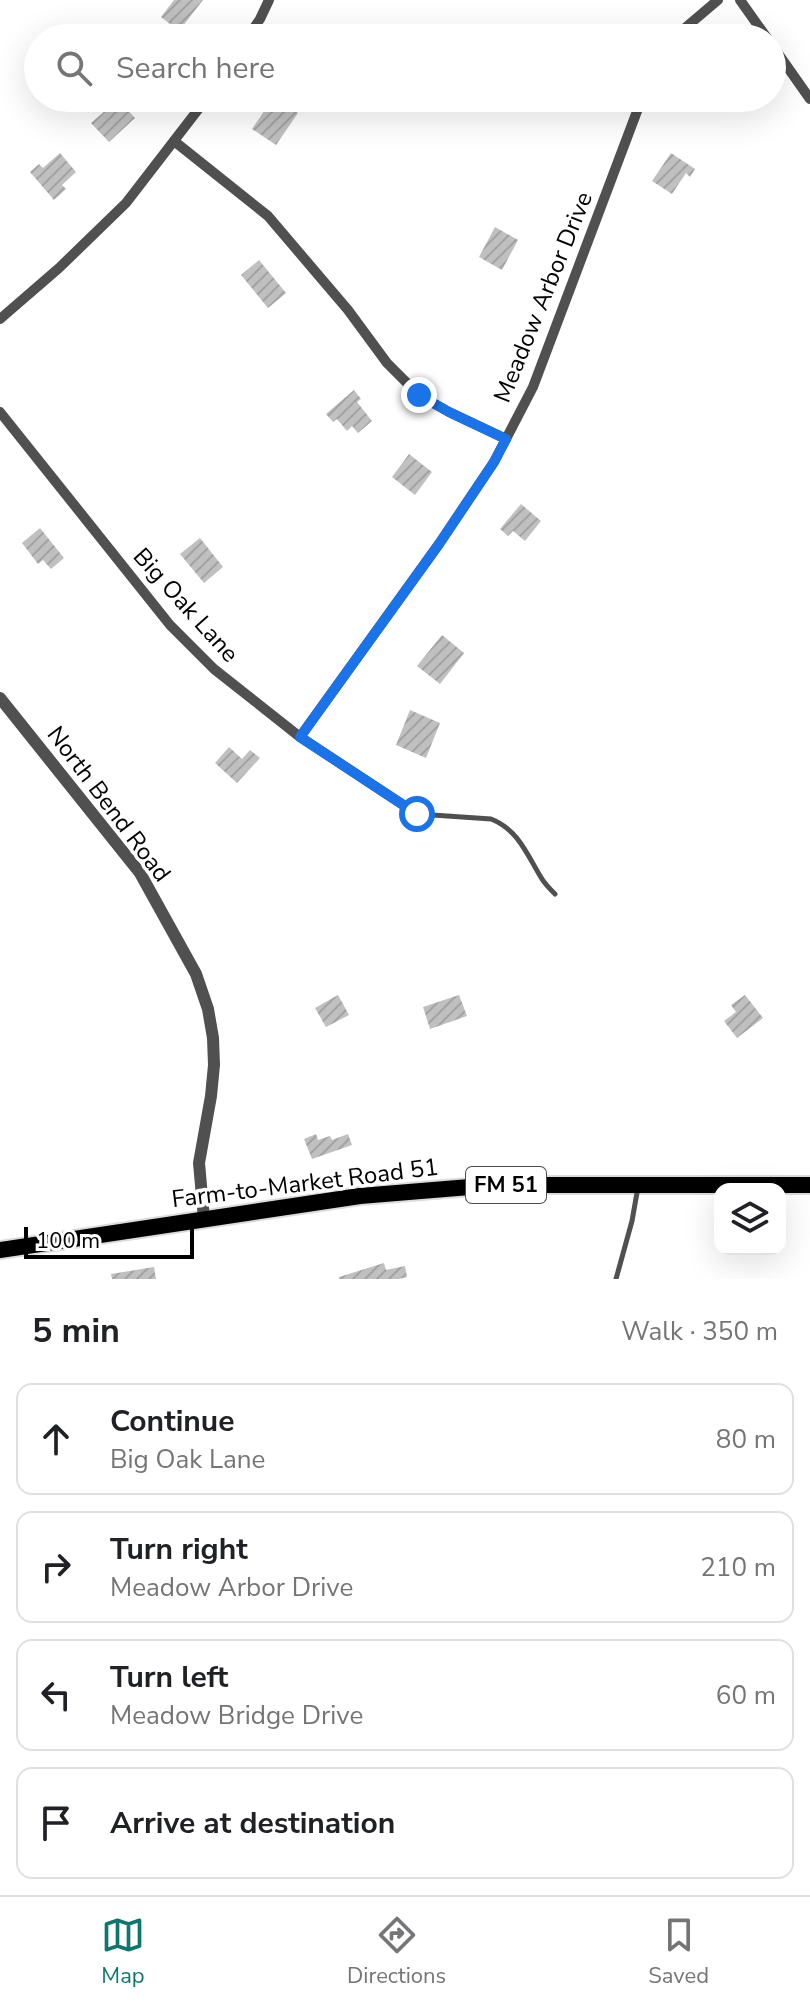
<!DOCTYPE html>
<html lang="en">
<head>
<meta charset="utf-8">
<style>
  :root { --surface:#fff; --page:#f6f6f6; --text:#202124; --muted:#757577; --line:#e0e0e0; --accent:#0f766e }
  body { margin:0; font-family:"Nunito Sans",sans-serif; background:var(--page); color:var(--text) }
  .controls { position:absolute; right:24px; bottom:24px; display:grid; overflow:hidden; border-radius:16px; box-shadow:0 8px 32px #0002 }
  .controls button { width:72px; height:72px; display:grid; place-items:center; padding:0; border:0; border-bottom:2px solid var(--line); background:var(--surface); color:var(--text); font:40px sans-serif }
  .scale { position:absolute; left:24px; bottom:20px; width:170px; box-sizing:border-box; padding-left:8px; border:4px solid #000; border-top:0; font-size:22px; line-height:28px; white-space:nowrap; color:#000; -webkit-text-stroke:6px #fff; paint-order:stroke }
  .stop { position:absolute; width:24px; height:24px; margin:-18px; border:6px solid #1a73e8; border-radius:50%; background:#fff }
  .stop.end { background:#1a73e8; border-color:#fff; box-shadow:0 2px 8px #0008 }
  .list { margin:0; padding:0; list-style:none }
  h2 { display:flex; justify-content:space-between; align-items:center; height:104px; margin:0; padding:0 32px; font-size:34px }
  h2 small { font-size:26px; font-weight:400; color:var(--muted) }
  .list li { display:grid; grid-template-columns:52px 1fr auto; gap:24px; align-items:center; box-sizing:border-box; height:112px; margin:0 16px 16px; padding:0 16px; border:2px solid var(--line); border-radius:16px }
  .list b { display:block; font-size:30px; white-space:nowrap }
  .list p { margin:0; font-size:26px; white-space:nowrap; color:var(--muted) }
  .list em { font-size:26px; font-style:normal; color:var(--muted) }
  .icon { flex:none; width:44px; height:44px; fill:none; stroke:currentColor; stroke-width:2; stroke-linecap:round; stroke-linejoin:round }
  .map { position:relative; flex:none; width:810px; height:1279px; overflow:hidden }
  .search { position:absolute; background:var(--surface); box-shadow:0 8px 32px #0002; left:24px; right:24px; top:24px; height:88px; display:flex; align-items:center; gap:20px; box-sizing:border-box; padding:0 28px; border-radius:44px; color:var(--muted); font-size:30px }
  .sheet { height:616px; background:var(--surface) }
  nav { display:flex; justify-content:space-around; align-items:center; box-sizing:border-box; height:112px; border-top:2px solid var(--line); background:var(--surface); font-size:22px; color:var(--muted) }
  nav a { display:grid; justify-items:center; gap:4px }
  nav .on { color:var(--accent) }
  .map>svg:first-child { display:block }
  .building { fill:url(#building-hatch) }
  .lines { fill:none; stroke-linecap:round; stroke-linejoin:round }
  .primary-casing { stroke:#dbdbdb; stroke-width:20 }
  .service { stroke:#505050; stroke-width:5 }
  .minor { stroke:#505050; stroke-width:10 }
  .tertiary { stroke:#505050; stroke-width:12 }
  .primary { stroke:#000; stroke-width:16 }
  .route { stroke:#1a73e8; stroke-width:10 }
  .labels { text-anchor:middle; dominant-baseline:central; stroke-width:7; stroke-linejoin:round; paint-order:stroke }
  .shield { fill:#fff; stroke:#4c4c4c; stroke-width:2 }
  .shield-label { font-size:22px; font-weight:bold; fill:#000 }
  .street-label { font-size:24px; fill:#000; stroke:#fff }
</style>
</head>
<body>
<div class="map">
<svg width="810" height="1279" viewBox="0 0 810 1279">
  <defs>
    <pattern id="building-hatch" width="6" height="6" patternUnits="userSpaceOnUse" patternTransform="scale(2)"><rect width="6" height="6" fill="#c0c0c0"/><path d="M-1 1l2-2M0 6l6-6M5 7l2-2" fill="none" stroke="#a3a3a3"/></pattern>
  </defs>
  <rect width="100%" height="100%" fill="#fff"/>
  <g class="building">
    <polygon points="174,0 203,0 179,31 161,17"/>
    <polygon points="107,98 116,98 135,118 109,142 91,123 106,110 101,104"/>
    <polygon points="273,98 276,98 298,113 276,145 252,129"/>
    <polygon points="60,153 76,172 62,185 66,189 54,200 30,172 39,164 43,168"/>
    <polygon points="671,153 695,169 690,177 686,173 672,194 652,181"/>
    <polygon points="495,227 518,240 502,270 479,257"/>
    <polygon points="259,260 286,293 268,308 241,275"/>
    <polygon points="354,390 361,399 357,402 372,421 358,433 352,426 347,431 337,419 333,422 326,414"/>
    <polygon points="409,454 432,472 415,495 392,477"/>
    <polygon points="521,504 541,521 525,541 513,531 508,536 500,529"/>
    <polygon points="40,528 64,558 51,569 43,560 38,564 22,543"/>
    <polygon points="200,538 223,567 204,583 180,554"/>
    <polygon points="442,635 464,653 440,684 417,666"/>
    <polygon points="410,710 440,723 426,758 396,745"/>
    <polygon points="229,747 242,759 250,750 260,758 237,783 215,763"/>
    <polygon points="338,995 349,1015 326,1027 315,1008"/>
    <polygon points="459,995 467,1016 430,1029 423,1007"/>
    <polygon points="745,995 763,1018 737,1038 724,1021 736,1012 731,1005"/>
    <polygon points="316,1134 318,1140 330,1136 332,1140 348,1134 352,1145 312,1159 304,1139"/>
    <polygon points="384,1263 386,1270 405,1266 407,1277 399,1279 339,1279 339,1277"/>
    <polygon points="154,1267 156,1279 112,1279 111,1274"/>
  </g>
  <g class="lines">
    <defs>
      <polyline id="primary" points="0,1250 360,1196 494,1185 810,1185"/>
    </defs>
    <use href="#primary" class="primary-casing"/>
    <g class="service">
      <path d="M418,814L491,819C519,830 527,855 542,879C545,884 550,889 555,894"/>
      <polyline points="616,1279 632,1221 638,1187"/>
    </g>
    <g class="minor">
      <polyline points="740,0 767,38"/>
      <polyline points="247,38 260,19 269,0"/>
      <polyline points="676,38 685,28 718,0"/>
      <polyline points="772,45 810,99"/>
      <polyline points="174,141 268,216 348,310 387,363 419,395 449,412 506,439"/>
      <polyline points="0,319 59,268 126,203 207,98"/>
      <polyline points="0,412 170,625 214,669 300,737 417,814"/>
      <polyline points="300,737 439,544 494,462 533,387 642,98"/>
    </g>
    <polyline class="tertiary" points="0,698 140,873 196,974 208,1009 213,1038 214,1065 211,1096 199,1163 204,1219"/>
    <use href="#primary" class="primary"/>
  </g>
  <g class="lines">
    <polyline class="route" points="417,814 300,737 439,544 494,462 506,439 449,412 419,395"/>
  </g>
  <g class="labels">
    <rect class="shield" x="466" y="1167" width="80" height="36" rx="6"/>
    <g class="shield-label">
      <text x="506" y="1185">FM 51</text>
    </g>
    <g class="street-label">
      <text transform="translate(543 297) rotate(-68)">Meadow Arbor Drive</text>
      <text transform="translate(186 605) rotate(48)">Big Oak Lane</text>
      <text transform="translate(109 804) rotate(53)">North Bend Road</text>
      <text transform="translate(305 1183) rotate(-7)">Farm-to-Market Road 51</text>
    </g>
  </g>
</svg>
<div class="controls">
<button><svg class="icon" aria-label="layers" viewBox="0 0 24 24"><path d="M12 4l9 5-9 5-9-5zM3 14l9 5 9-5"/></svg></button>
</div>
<div class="scale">100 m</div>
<div class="stop" style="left:417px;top:814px"></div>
<div class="stop end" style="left:419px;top:395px"></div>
<div class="search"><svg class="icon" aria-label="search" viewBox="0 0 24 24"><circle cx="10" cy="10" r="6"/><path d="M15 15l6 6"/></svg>Search here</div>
</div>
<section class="sheet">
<h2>5 min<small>Walk · 350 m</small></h2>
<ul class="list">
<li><svg class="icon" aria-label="ahead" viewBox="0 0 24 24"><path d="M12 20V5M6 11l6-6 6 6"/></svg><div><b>Continue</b><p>Big Oak Lane</p></div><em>80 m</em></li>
<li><svg class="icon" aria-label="right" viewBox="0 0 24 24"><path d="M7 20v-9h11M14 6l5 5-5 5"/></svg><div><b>Turn right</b><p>Meadow Arbor Drive</p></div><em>210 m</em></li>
<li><svg class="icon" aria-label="left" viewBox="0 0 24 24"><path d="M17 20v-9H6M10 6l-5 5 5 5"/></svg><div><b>Turn left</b><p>Meadow Bridge Drive</p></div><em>60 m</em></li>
<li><svg class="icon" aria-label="arrive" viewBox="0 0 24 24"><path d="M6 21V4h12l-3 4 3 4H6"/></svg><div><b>Arrive at destination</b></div></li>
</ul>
</section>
<nav>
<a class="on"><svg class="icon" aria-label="map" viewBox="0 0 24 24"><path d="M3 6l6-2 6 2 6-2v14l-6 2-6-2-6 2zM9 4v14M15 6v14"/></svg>Map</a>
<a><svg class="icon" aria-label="directions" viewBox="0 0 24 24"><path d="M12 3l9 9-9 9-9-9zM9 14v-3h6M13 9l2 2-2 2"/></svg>Directions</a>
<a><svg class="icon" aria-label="saved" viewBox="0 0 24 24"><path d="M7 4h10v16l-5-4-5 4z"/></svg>Saved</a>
</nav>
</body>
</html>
